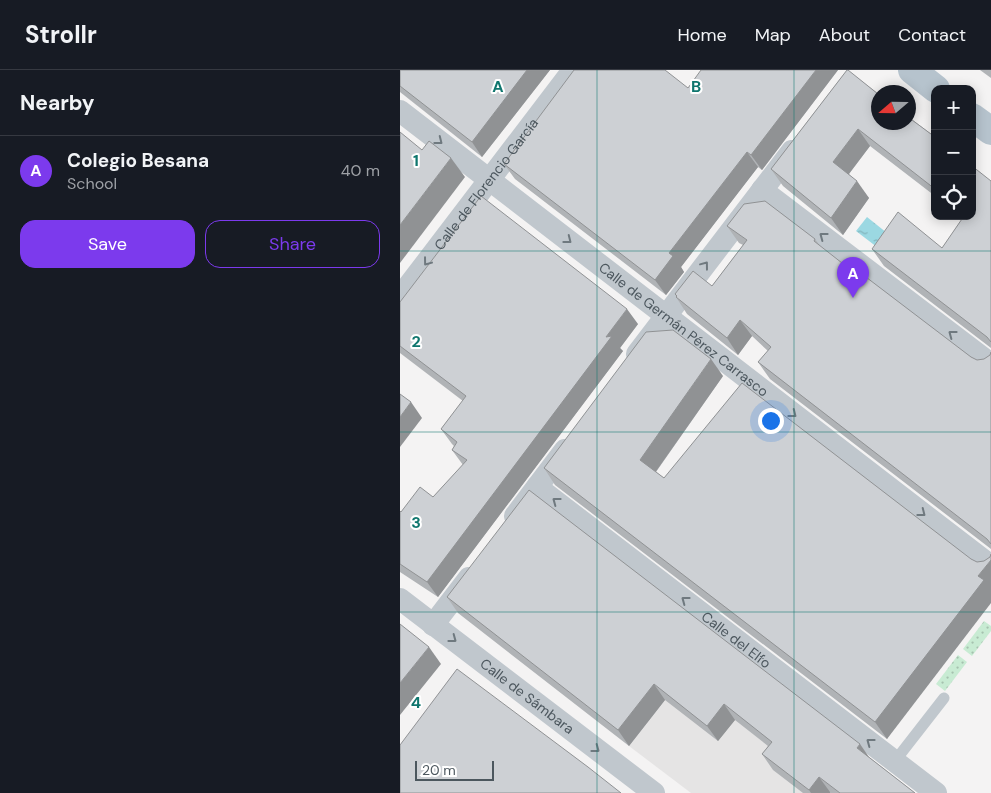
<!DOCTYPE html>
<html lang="en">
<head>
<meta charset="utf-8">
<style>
  :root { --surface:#171b24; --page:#20242c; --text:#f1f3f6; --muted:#9ea1a6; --line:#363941; --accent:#7c3aed }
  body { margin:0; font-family:"DM Sans",sans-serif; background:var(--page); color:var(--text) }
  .controls { position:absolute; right:15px; top:15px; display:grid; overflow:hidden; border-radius:10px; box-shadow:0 2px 12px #0003 }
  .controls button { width:45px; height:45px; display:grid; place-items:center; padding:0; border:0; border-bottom:1px solid var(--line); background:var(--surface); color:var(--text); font:25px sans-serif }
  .compass { position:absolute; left:471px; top:15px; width:45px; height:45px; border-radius:50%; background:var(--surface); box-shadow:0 2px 12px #0003; rotate:250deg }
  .scale { position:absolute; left:15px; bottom:12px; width:79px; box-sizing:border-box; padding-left:5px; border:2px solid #4c575e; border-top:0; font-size:14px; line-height:18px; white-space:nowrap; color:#4c575e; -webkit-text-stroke:4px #fff; paint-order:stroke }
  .you { position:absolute; left:370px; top:350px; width:18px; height:18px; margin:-12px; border:4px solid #fff; border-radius:50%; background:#1a73e8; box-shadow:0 0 0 8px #1a73e833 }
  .badge { display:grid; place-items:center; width:32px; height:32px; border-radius:50%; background:var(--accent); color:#fff; font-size:16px; font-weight:700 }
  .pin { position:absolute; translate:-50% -41px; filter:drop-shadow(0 1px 2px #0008) }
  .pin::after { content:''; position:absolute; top:26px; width:18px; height:15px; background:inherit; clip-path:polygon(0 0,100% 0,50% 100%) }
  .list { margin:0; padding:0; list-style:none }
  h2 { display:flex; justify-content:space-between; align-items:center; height:65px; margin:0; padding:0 20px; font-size:21px }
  h2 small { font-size:16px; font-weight:400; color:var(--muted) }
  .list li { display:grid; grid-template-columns:32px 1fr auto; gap:15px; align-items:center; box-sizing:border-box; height:70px; padding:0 20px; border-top:1px solid var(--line) }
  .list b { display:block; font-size:19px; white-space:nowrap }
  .list p { margin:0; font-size:16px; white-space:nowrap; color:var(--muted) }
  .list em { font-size:16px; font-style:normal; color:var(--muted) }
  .actions { display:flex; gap:10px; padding:15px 20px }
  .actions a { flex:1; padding:11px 0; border:1px solid var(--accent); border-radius:15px; text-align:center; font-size:18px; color:var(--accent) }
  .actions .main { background:var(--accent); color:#fff }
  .icon { flex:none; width:28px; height:28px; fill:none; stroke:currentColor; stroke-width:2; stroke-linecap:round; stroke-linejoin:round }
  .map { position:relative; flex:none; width:591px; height:723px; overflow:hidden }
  header { display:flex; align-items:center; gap:30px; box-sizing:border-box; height:70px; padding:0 25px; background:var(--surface); border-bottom:1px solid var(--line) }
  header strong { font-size:24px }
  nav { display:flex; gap:28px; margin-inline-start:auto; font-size:18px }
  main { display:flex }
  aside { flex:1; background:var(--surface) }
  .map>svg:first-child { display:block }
  .education { fill:#e5e4e4 }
  .green { fill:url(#green-dots) }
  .water { fill:url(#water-ripples) }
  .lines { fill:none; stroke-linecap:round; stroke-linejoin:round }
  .lane { stroke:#c0c7cd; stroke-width:11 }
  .street { stroke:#c0c7cd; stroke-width:22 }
  .primary { stroke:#b6c3cd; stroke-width:28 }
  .wall { fill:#b0b3b6 }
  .shaded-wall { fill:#909294 }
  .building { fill:#cdd0d4; stroke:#909294 }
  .oneway { stroke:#6f797f }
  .grid { fill:none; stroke:#0f766e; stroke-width:1; stroke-opacity:0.55 }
  .labels { text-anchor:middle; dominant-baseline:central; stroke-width:4; stroke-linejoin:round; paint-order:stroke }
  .street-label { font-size:14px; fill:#4c575e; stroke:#fff }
  .grid-label { font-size:16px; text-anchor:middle; font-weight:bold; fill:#0f766e; stroke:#fff; stroke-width:4; stroke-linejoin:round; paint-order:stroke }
</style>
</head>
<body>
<header>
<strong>Strollr</strong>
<nav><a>Home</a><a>Map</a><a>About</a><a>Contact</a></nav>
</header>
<main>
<aside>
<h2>Nearby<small></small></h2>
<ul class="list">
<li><span class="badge">A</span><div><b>Colegio Besana</b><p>School</p></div><em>40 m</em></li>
</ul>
<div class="actions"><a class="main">Save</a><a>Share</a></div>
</aside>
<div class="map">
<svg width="591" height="723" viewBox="0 0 591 723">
  <defs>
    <pattern id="green-dots" width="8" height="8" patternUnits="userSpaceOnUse" patternTransform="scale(1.25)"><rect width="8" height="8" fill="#c8ebd3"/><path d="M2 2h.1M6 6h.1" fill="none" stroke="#a5c1ae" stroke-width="1.8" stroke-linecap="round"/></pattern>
    <pattern id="water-ripples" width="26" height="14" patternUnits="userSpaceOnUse" patternTransform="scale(1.25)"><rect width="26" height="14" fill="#9bd8e2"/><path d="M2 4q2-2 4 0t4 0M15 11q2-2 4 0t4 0" fill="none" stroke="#81b2ba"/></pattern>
  </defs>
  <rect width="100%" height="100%" fill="#f4f3f3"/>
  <polygon class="education" points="282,606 506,723 291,723 229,676"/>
  <g class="green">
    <polygon points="584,551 591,556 591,561 572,586 563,579"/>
    <polygon points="558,585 567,592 545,621 536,614"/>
  </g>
  <polygon class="water" points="467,147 497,171 486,184 456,161"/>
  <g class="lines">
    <polyline class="lane" points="495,691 544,628"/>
    <g class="street">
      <path id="s1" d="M0,41L591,496"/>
      <polyline points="362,120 591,294"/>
      <path id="s2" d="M0,227L173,0"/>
      <polyline points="237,284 392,81"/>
      <path id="s3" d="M137,417L536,723"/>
      <polyline points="115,446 165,380"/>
      <path id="s4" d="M0,529L254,723"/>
      <polyline points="33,555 69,508"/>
    </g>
    <g class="primary">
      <polyline points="512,0 536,19"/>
      <polyline points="572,47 591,61"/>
    </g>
  </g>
  <g class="wall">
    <polygon points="0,0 150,0 82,87 0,22"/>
    <polygon points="438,0 362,100 358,97 281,197 284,202 266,225 115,109 104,94 288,18"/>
    <polygon points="447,0 535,67 535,126 470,76 449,104 469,128 443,165 383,116 371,99"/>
    <polygon points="580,0 591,0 591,8"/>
    <polygon points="591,111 591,278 484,196 472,179 542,178 563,148 560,146 572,146"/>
    <polygon points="327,156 415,169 421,177 456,204 571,287 577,290 584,289 590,285 591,282 591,479 370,309 358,292 368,281 352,266 338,285 287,244 276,227 276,226 275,224 312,216 343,175 339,173"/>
    <polygon points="0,232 238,254 220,278 223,281 38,527 0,502 0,441 1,442 33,427 63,395 52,380 54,376 52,374 41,359 63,331 0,283"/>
    <polygon points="323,306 256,402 264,408 571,489 577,492 584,491 590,487 487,669 155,415 144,398"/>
    <polygon points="47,527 469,687 515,723 403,723 373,700 362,684 368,676 335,650 318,671 265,630 229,676 58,543"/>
  </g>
  <g class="shaded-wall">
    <polygon points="127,0 150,0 82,87 72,72"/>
    <polygon points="416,0 438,0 362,100 351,85"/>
    <polygon points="458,59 470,76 445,109 433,92"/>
    <polygon points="347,82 358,97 281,197 284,202 266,225 255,210 269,183"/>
    <polygon points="51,88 65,107 0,193 0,155"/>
    <polygon points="457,111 469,128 443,165 431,148"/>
    <polygon points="227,239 238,254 220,278 223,281 38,527 27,512 206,267"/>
    <polygon points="340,250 352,266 338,285 327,268"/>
    <polygon points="311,289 323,306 252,407 240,390"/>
    <polygon points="11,332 22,348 0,377 0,347"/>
    <polygon points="591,490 591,533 487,669 475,652 578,506"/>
    <polygon points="29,577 41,594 0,645 0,613"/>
    <polygon points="254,614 265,630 229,676 218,660"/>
    <polygon points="324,634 335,650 318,671 307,656"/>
    <polygon points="460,674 471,690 457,678"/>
    <polygon points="419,707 430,722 430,723 411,723 409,720"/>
  </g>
  <g class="building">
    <polygon points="0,0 127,0 72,72 0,16"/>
    <polygon points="174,0 265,0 288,18 301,0 416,0 351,85 347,82 269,183 273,186 255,210 104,94"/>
    <polygon points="447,0 448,0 478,24 478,52 508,52 508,47 535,67 535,119 458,59 433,92 457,111 431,148 371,99"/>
    <polygon points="0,62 22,80 29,71 51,88 0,155"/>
    <polygon points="572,96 591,111 591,272 587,267 472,179 498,142 542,178 564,146 572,146"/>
    <polygon points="81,126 227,239 206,267 212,266 27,512 0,494 0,441 1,442 20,417 33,427 67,390 52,380 57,372 41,359 66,326 0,276 0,232"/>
    <polygon points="365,131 415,169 414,171 456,204 458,201 571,287 577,290 584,289 590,285 591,282 591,474 587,469 358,292 371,277 340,250 327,268 276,227 277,226 275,224 293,201 312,216 347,170 327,156 344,134"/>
    <polygon points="273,260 311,289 240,390 264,408 342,313 571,489 577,492 584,491 590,487 591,484 591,490 578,506 584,510 475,652 144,398 246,262"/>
    <polygon points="0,324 11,332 0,347"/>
    <polygon points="129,420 460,674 457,678 515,723 440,723 419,707 409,720 362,684 372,672 324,634 307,656 254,614 218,660 47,527"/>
    <polygon points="0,554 29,577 0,613"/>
    <polygon points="57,599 188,697 221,723 0,723 0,675"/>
  </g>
  <defs><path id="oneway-chevron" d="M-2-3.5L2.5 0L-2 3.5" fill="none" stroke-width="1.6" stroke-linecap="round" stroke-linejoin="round" transform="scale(1.25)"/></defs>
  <g class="oneway">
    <use href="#oneway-chevron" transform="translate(39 71) rotate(38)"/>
    <use href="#oneway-chevron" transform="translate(423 166) rotate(-143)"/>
    <use href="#oneway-chevron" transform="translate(168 170) rotate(38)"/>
    <use href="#oneway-chevron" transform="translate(27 192) rotate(127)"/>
    <use href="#oneway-chevron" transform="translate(305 195) rotate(-53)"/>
    <use href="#oneway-chevron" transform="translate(552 264) rotate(-143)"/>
    <use href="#oneway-chevron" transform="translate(393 344) rotate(38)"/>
    <use href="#oneway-chevron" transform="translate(156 431) rotate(-143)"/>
    <use href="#oneway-chevron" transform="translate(522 443) rotate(38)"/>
    <use href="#oneway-chevron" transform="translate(285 530) rotate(-143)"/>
    <use href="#oneway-chevron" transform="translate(53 569) rotate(37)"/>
    <use href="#oneway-chevron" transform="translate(470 672) rotate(-143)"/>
    <use href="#oneway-chevron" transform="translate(196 679) rotate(37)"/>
  </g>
  <path class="grid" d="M197,0V723M394,0V723M0,181H591M0,362H591M0,542H591"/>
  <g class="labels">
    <g class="street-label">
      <text stroke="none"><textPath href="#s2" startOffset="142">Calle de Florencio García</textPath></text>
      <text stroke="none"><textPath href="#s1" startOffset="358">Calle de Germán Pérez Carrasco</textPath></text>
      <text stroke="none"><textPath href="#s3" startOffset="251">Calle del Elfo</textPath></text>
      <text stroke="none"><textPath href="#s4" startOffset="160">Calle de Sámbara</textPath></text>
    </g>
  </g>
  <g class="grid-label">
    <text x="98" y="22">A</text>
    <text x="296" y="22">B</text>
    <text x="16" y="96">1</text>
    <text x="16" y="277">2</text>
    <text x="16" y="458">3</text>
    <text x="16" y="638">4</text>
  </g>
</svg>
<div class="controls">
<button>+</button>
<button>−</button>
<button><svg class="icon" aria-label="locate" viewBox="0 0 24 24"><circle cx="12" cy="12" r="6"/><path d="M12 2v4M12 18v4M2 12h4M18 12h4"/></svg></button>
</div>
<svg class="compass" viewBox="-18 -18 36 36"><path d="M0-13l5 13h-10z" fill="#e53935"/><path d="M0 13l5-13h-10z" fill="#9ea1a6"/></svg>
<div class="scale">20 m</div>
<div class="you"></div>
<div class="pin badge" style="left:453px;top:228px">A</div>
</div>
</main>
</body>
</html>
